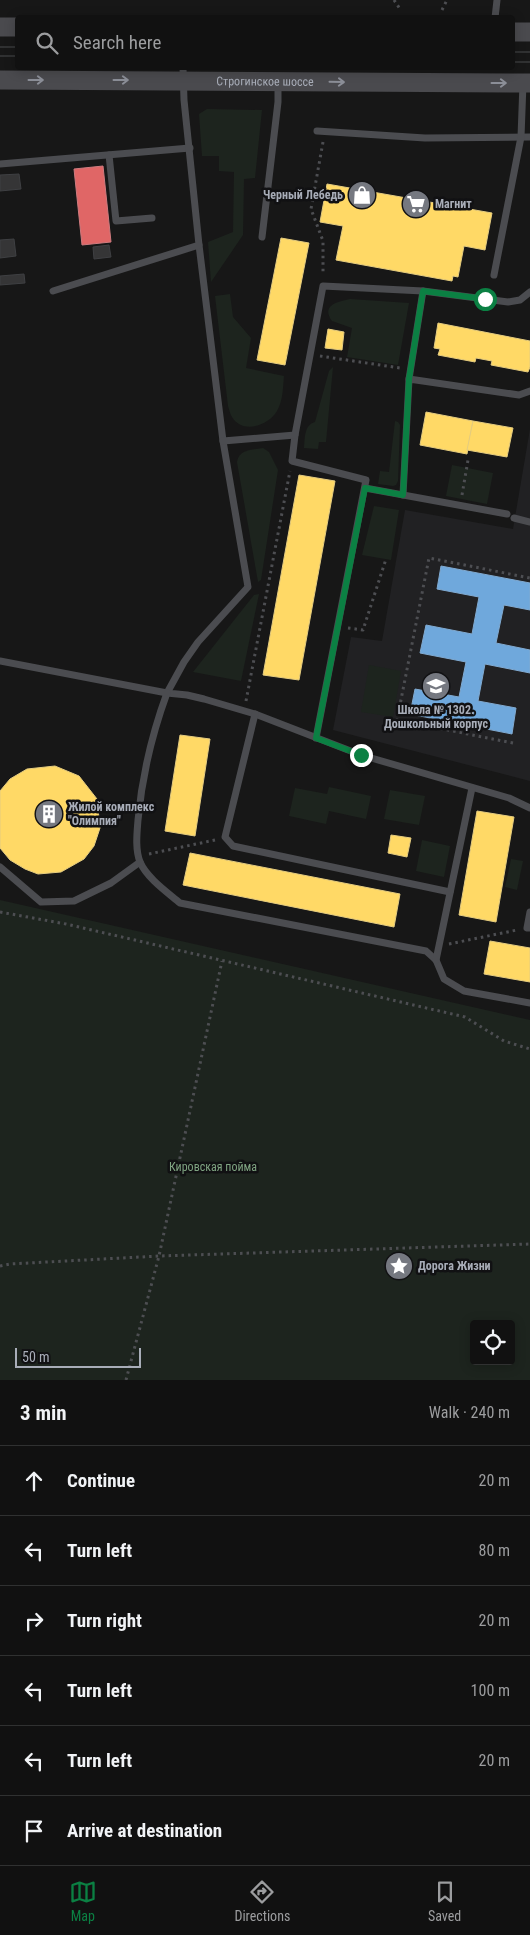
<!DOCTYPE html>
<html lang="en">
<head>
<meta charset="utf-8">
<style>
  :root { --surface:#111; --page:#1a1a1a; --text:#f1f3f6; --muted:#9c9d9f; --line:#303131; --accent:#0b8043 }
  body { margin:0; font-family:"Roboto Condensed",sans-serif; background:var(--page); color:var(--text) }
  .controls { position:absolute; right:15px; bottom:15px; display:grid; overflow:hidden; border-radius:5px; box-shadow:0 2px 12px #0003 }
  .controls button { width:45px; height:45px; display:grid; place-items:center; padding:0; border:0; border-bottom:1px solid var(--line); background:var(--surface); color:var(--text); font:25px sans-serif }
  .scale { position:absolute; left:15px; bottom:12px; width:126px; box-sizing:border-box; padding-left:5px; border:2px solid #a8adb8; border-top:0; font-size:14px; line-height:18px; white-space:nowrap; color:#a8adb8; -webkit-text-stroke:4px #111113; paint-order:stroke }
  .stop { position:absolute; width:15px; height:15px; margin:-11px; border:4px solid #0b8043; border-radius:50%; background:#fff }
  .stop.end { background:#0b8043; border-color:#fff; box-shadow:0 1px 5px #0008 }
  .list { margin:0; padding:0; list-style:none }
  h2 { display:flex; justify-content:space-between; align-items:center; height:65px; margin:0; padding:0 20px; font-size:21px }
  h2 small { font-size:16px; font-weight:400; color:var(--muted) }
  .list li { display:grid; grid-template-columns:32px 1fr auto; gap:15px; align-items:center; box-sizing:border-box; height:70px; padding:0 20px; border-top:1px solid var(--line) }
  .list b { display:block; font-size:19px; white-space:nowrap }
  .list em { font-size:16px; font-style:normal; color:var(--muted) }
  .icon { flex:none; width:28px; height:28px; fill:none; stroke:currentColor; stroke-width:2; stroke-linecap:round; stroke-linejoin:round }
  .map { position:relative; flex:none; width:530px; height:1380px; overflow:hidden }
  .search { position:absolute; background:var(--surface); box-shadow:0 2px 12px #0003; left:15px; right:15px; top:15px; height:55px; display:flex; align-items:center; gap:12px; box-sizing:border-box; padding:0 18px; border-radius:5px; color:var(--muted); font-size:19px }
  .sheet { height:485px; background:var(--surface) }
  nav { display:flex; justify-content:space-around; align-items:center; box-sizing:border-box; height:70px; border-top:1px solid var(--line); background:var(--surface); font-size:14px; color:var(--muted) }
  nav a { display:grid; justify-items:center; gap:2px }
  nav .on { color:var(--accent) }
  .map>svg:first-child { display:block }
  .built { fill:#212123 }
  .green { fill:#1d241e; fill-rule:evenodd }
  .homes { fill:#ffd966; stroke:#e5cc7f }
  .shops { fill:#e06666; stroke:#cf7b7f }
  .schools { fill:#6fa8dc; stroke:#80aad1 }
  .building { fill:#353536; stroke:#3f4043 }
  .lines { fill:none; stroke-linecap:round; stroke-linejoin:round }
  .path { stroke:#4d4e52; stroke-width:3; stroke-dasharray:2.5 4; stroke-linecap:butt }
  .lane { stroke:#4b4c50; stroke-width:7 }
  .secondary { stroke:#4a4a4e; stroke-width:19 }
  .tram { stroke:#4b4c4f; stroke-width:1 }
  .oneway { stroke:#8c8f98 }
  .route { stroke:#0b8043; stroke-width:6 }
  .labels { text-anchor:middle; dominant-baseline:central; stroke-width:5; stroke-linejoin:round; paint-order:stroke }
  .street-label { font-size:12px; fill:#a8adb8; stroke:#111113 }
  .poi-label { font-size:12px; font-weight:bold; fill:#a8adb8; stroke:#111113; text-anchor:start }
  .park-label { font-size:12px; fill:#7fa381; stroke:#111113 }
</style>
</head>
<body>
<div class="map">
<svg width="530" height="1380" viewBox="0 0 530 1380">
  <rect width="100%" height="100%" fill="#171717"/>
  <polygon class="built" points="530,429 530,781 333,730 351,637 382,641 405,510 513,529"/>
  <g class="green">
    <polygon points="207,109 262,110 255,178 244,179 243,235 211,282 208,242 233,232 234,172 219,171 219,156 202,156 199,114"/>
    <path d="M230,294L233,317L251,338L246,368L284,376C283,387 283,401 277,411C269,425 243,435 232,417C230,414 229,409 228,406L215,296Z"/>
    <path d="M350,299L409,303L398,365L347,357L352,328L332,321C321,305 337,302 350,299Z"/>
    <path d="M333,367L326,442H319L318,449L304,448C305,438 304,425 315,422L329,371Z"/>
    <polygon points="395,421 398,422 400,425 398,481 396,485 393,486 378,484 380,471 389,472"/>
    <path d="M263,448L269,452L278,470L261,580L258,582L237,462C239,449 252,450 263,448Z"/>
    <polygon points="452,465 493,473 487,504 446,496"/>
    <polygon points="374,506 399,510 391,560 362,555"/>
    <polygon points="259,594 241,681 193,672 254,595"/>
    <polygon points="369,665 401,671 393,717 361,712"/>
    <polygon points="329,787 371,796 366,819 329,811 326,824 289,816 295,788 327,794"/>
    <polygon points="390,790 425,796 419,825 384,819"/>
    <polygon points="422,840 450,846 444,877 416,871"/>
    <polygon points="511,859 523,861 517,890 505,887"/>
    <path d="M0,900L530,1020V1380H0ZM474,1324H511V1361H474Z"/>
  </g>
  <g class="homes">
    <polygon points="327,184 492,213 485,250 464,246 458,277 453,276 452,281 336,260 343,226 320,222"/>
    <polygon points="281,238 309,243 285,365 257,360"/>
    <polygon points="438,323 530,341 530,367 528,372 491,365 492,361 476,358 475,362 438,355 440,349 434,348"/>
    <polygon points="328,329 344,332 342,350 325,348"/>
    <polygon points="426,412 473,421 467,454 420,445"/>
    <polygon points="473,421 513,428 507,457 467,450"/>
    <polygon points="299,475 335,481 299,680 263,675"/>
    <polygon points="180,735 210,739 195,836 165,831"/>
    <polygon points="55,766 79,776 97,799 100,828 94,846 84,859 61,872 38,874 25,869 10,860 0,848 0,791 10,779 27,769"/>
    <polygon points="477,811 514,817 496,922 459,915"/>
    <polygon points="391,835 411,838 407,857 388,853"/>
    <polygon points="190,853 400,894 394,927 183,885"/>
    <polygon points="490,941 530,948 530,982 484,974"/>
  </g>
  <polygon class="shops" points="103,166 111,242 82,245 74,169"/>
  <polygon class="schools" points="441,566 530,583 530,610 504,605 496,643 530,650 530,673 485,664 478,701 516,708 512,734 410,714 415,689 459,697 466,662 420,653 426,625 472,634 479,597 437,589"/>
  <g class="building">
    <polygon points="19,174 21,189 0,191 0,175"/>
    <polygon points="14,239 16,256 0,258 0,240"/>
    <polygon points="109,245 111,257 94,259 93,247"/>
    <polygon points="24,274 25,283 0,285 0,276"/>
  </g>
  <g class="lines">
    <g class="path">
      <polyline points="394,0 400,9"/>
      <polyline points="442,10 447,0"/>
      <polyline points="323,142 311,209 323,241 323,275"/>
      <polyline points="320,356 400,368"/>
      <polyline points="462,495 468,460"/>
      <polyline points="348,628 363,630 386,559"/>
      <polyline points="246,701 290,471"/>
      <polyline points="513,743 397,720 429,558 530,578"/>
      <polyline points="149,854 215,840"/>
      <polyline points="0,912 66,924 465,1017 504,1041 530,1049"/>
      <polyline points="449,944 517,930"/>
      <polyline points="0,1266 10,1264 159,1256 530,1244"/>
      <polyline points="126,1380 159,1256 222,961"/>
    </g>
    <g class="lane">
      <polyline points="495,18 497,0"/>
      <polyline points="317,131 425,138 530,137"/>
      <polyline points="109,155 116,221 152,218"/>
      <polyline points="0,164 190,148"/>
      <polyline points="262,237 278,102 278,81"/>
      <polyline points="199,245 223,441 248,587 198,642 184,662 167,693 187,695 204,699 255,714 361,755 509,798 530,808"/>
      <polyline points="494,275 521,137 523,83"/>
      <polyline points="53,291 199,245 184,100 183,68"/>
      <polyline points="409,379 423,291"/>
      <polyline points="295,435 292,461 366,480 316,738"/>
      <polyline points="223,441 295,435 323,286 423,291 508,302 520,300 530,292"/>
      <polyline points="365,488 507,514"/>
      <polyline points="403,495 409,379 519,395 530,391"/>
      <polyline points="514,518 530,522"/>
      <path d="M0,661L167,693C152,734 142,776 138,820C137,833 135,849 140,862C147,878 167,892 180,903L426,951L436,960L444,979L464,991L530,1003"/>
      <polyline points="255,714 225,837 233,846 450,892"/>
      <polyline points="0,867 41,902 74,901 111,883 140,862"/>
      <polyline points="530,912 527,928 530,928"/>
      <polyline points="436,960 472,788"/>
    </g>
    <g class="secondary">
      <polyline points="0,27 18,27"/>
      <polyline points="512,32 530,32"/>
      <path id="s1" d="M0,80L530,83"/>
    </g>
    <g class="tram">
      <polyline points="0,47 18,47"/>
      <polyline points="512,52 530,52"/>
      <polyline points="0,56 18,56"/>
      <polyline points="512,62 530,62"/>
    </g>
  </g>
  <defs><path id="oneway-shaft" d="M-6 0H5M1.5-3L5.5 0L1.5 3" fill="none" stroke-width="1.6" stroke-linecap="round" stroke-linejoin="round" transform="scale(1.25)"/></defs>
  <g class="oneway">
    <use href="#oneway-shaft" transform="translate(36 80)"/>
    <use href="#oneway-shaft" transform="translate(121 80)"/>
    <use href="#oneway-shaft" transform="translate(337 82) rotate(1)"/>
    <use href="#oneway-shaft" transform="translate(499 83)"/>
  </g>
  <g class="lines">
    <polyline class="route" points="361,755 316,738 365,488 403,495 409,379 423,291 485,299"/>
  </g>
  <defs>
    <symbol id="shop-disc" viewBox="-11 -11 22 22"><circle r="9.5" fill="#757880" stroke="#111113"/><path d="M-5-2.5h2.3a2.7 3.5 0 0 1 5.4 0H5L5.5 6h-11ZM-1.5-2.5h3a1.5 2.3 0 0 0-3 0Z" fill="#fff"/></symbol>
    <symbol id="supermarket-disc" viewBox="-11 -11 22 22"><circle r="9.5" fill="#757880" stroke="#111113"/><path d="M-6-5.5h2.5l.6 2H6L4.5 2H-2.5L-4.4-4H-6ZM-1.5 3.2a1.3 1.3 0 1 0 .1 0ZM3 3.2a1.3 1.3 0 1 0 .1 0Z" fill="#fff"/></symbol>
    <symbol id="school-disc" viewBox="-11 -11 22 22"><circle r="9.5" fill="#757880" stroke="#111113"/><path d="M0-5L7-2L0 1L-7-2ZM-4 1L0 2.5L4 1V4Q0 6-4 4Z" fill="#fff"/></symbol>
    <symbol id="building-disc" viewBox="-11 -11 22 22"><circle r="9.5" fill="#757880" stroke="#111113"/><path d="M-4-6H4V6H1V3H-1V6H-4ZM-2.5-4.3h1.7v1.8h-1.7ZM.8-4.3h1.7v1.8H.8ZM-2.5-1h1.7V.8h-1.7ZM.8-1h1.7V.8H.8Z" fill="#fff"/></symbol>
    <symbol id="sight-disc" viewBox="-11 -11 22 22"><circle r="9.5" fill="#757880" stroke="#111113"/><path d="M0-6L1.8-2.2L6-1.7L2.9 1.2L3.7 5.4L0 3.3L-3.7 5.4L-2.9 1.2L-6-1.7L-1.8-2.2Z" fill="#fff"/></symbol>
  </defs>
  <g fill-rule="evenodd">
    <use href="#shop-disc" x="346" y="179" width="32" height="32"/>
    <use href="#supermarket-disc" x="400" y="188" width="32" height="32"/>
    <use href="#school-disc" x="420" y="670" width="32" height="32"/>
    <use href="#building-disc" x="33" y="798" width="32" height="32"/>
    <use href="#sight-disc" x="383" y="1250" width="32" height="32"/>
  </g>
  <g class="labels">
    <g class="street-label">
      <text stroke="none"><textPath href="#s1" startOffset="265">Строгинское шоссе</textPath></text>
    </g>
    <g class="poi-label">
      <text x="343" y="195" text-anchor="end">Черный Лебедь</text>
      <text x="435" y="204">Магнит</text>
      <text x="436" y="710" text-anchor="middle">Школа № 1302.<tspan x="436" dy="14">Дошкольный корпус</tspan></text>
      <text x="68" y="807">Жилой комплекс<tspan x="68" dy="14">"Олимпия"</tspan></text>
      <text x="418" y="1266">Дорога Жизни</text>
    </g>
    <g class="park-label">
      <text x="213" y="1167">Кировская пойма</text>
    </g>
  </g>
</svg>
<div class="controls">
<button><svg class="icon" aria-label="locate" viewBox="0 0 24 24"><circle cx="12" cy="12" r="6"/><path d="M12 2v4M12 18v4M2 12h4M18 12h4"/></svg></button>
</div>
<div class="scale">50 m</div>
<div class="stop" style="left:485px;top:299px"></div>
<div class="stop end" style="left:361px;top:755px"></div>
<div class="search"><svg class="icon" aria-label="search" viewBox="0 0 24 24"><circle cx="10" cy="10" r="6"/><path d="M15 15l6 6"/></svg>Search here</div>
</div>
<section class="sheet">
<h2>3 min<small>Walk · 240 m</small></h2>
<ul class="list">
<li><svg class="icon" aria-label="ahead" viewBox="0 0 24 24"><path d="M12 20V5M6 11l6-6 6 6"/></svg><div><b>Continue</b></div><em>20 m</em></li>
<li><svg class="icon" aria-label="left" viewBox="0 0 24 24"><path d="M17 20v-9H6M10 6l-5 5 5 5"/></svg><div><b>Turn left</b></div><em>80 m</em></li>
<li><svg class="icon" aria-label="right" viewBox="0 0 24 24"><path d="M7 20v-9h11M14 6l5 5-5 5"/></svg><div><b>Turn right</b></div><em>20 m</em></li>
<li><svg class="icon" aria-label="left" viewBox="0 0 24 24"><path d="M17 20v-9H6M10 6l-5 5 5 5"/></svg><div><b>Turn left</b></div><em>100 m</em></li>
<li><svg class="icon" aria-label="left" viewBox="0 0 24 24"><path d="M17 20v-9H6M10 6l-5 5 5 5"/></svg><div><b>Turn left</b></div><em>20 m</em></li>
<li><svg class="icon" aria-label="arrive" viewBox="0 0 24 24"><path d="M6 21V4h12l-3 4 3 4H6"/></svg><div><b>Arrive at destination</b></div></li>
</ul>
</section>
<nav>
<a class="on"><svg class="icon" aria-label="map" viewBox="0 0 24 24"><path d="M3 6l6-2 6 2 6-2v14l-6 2-6-2-6 2zM9 4v14M15 6v14"/></svg>Map</a>
<a><svg class="icon" aria-label="directions" viewBox="0 0 24 24"><path d="M12 3l9 9-9 9-9-9zM9 14v-3h6M13 9l2 2-2 2"/></svg>Directions</a>
<a><svg class="icon" aria-label="saved" viewBox="0 0 24 24"><path d="M7 4h10v16l-5-4-5 4z"/></svg>Saved</a>
</nav>
</body>
</html>
